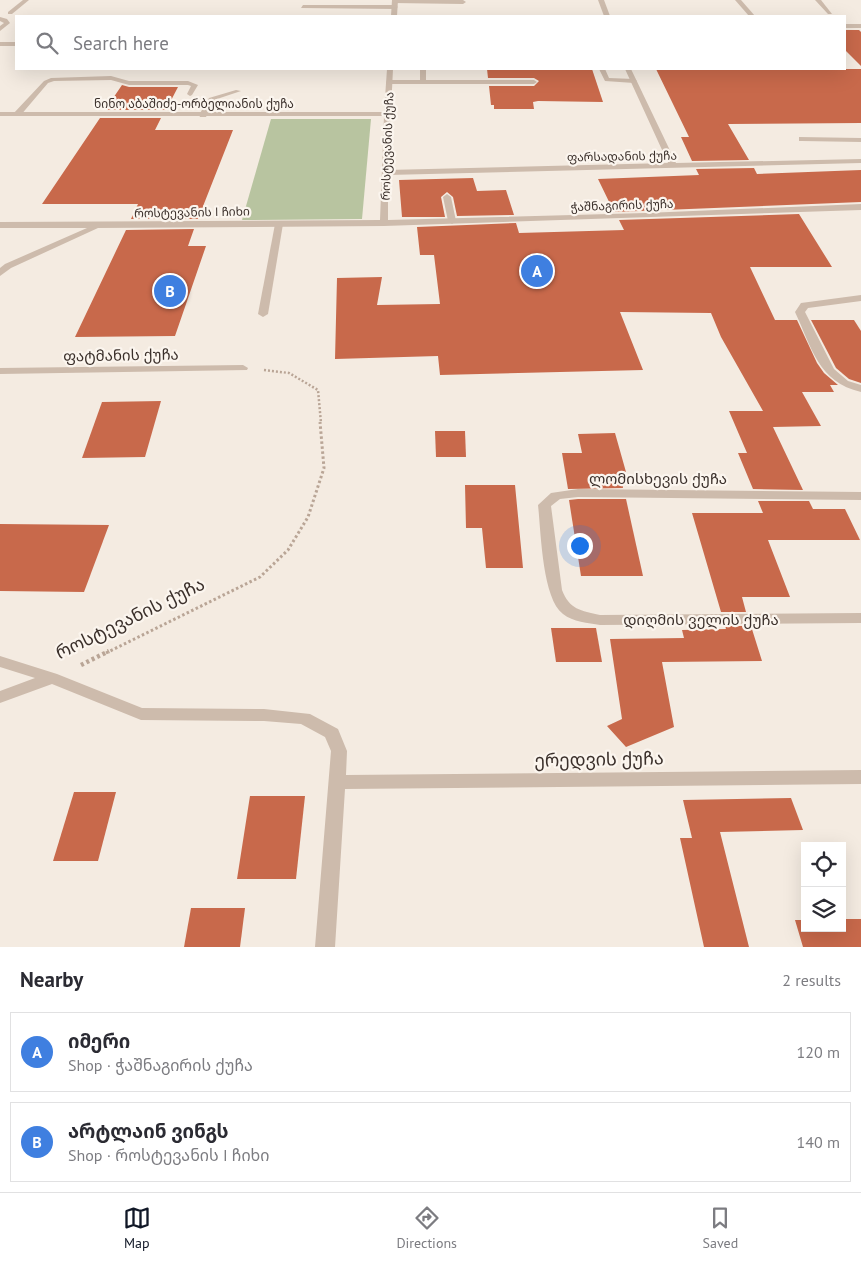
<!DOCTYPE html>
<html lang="en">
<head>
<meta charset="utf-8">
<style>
  :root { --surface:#fff; --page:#f2f2f3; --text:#2b2b33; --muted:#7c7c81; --line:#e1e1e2; --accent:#111827 }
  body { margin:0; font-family:"PT Sans","Noto Sans Georgian",sans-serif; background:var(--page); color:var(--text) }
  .controls { position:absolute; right:15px; bottom:15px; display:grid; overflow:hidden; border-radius:0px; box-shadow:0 5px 20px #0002 }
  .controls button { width:45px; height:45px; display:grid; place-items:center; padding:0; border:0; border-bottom:1px solid var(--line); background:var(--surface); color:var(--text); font:25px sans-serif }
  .you { position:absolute; left:579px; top:545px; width:18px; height:18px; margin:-12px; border:4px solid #fff; border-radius:50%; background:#1a73e8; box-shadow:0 0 0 8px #1a73e833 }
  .badge { display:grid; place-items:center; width:32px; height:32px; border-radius:50%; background:var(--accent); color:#fff; font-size:16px; font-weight:700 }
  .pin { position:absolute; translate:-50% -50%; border:2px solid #fff; box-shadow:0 1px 5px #0006 }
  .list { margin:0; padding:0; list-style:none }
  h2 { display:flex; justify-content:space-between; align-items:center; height:65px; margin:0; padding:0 20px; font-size:21px }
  h2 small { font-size:16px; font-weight:400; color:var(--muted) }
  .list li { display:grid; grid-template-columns:32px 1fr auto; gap:15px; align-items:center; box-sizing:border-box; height:80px; margin:0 10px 10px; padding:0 10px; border:1px solid var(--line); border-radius:0px }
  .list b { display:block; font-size:19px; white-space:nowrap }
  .list p { margin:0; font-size:16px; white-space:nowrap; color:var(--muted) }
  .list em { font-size:16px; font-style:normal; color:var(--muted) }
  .icon { flex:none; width:28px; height:28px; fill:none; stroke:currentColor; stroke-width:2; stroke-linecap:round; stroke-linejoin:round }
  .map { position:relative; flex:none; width:861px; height:947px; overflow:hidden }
  .search { position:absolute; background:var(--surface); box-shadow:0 5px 20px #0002; left:15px; right:15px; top:15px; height:55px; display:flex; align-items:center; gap:12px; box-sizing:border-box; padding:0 18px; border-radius:0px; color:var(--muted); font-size:19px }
  .sheet { height:245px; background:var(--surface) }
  nav { display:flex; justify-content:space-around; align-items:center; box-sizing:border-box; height:70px; border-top:1px solid var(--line); background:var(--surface); font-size:14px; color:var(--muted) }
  nav a { display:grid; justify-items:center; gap:2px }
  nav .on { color:var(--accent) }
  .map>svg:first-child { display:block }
  .green { fill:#b8c4a0 }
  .building { fill:#c8694b }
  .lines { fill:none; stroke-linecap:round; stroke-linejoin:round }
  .path-far2 { stroke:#b9a596; stroke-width:2.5; stroke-dasharray:2 2; stroke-linecap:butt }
  .path-far1 { stroke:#b9a596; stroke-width:3; stroke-dasharray:2.5 2.5; stroke-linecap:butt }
  .path { stroke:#b9a596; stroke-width:4.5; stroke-dasharray:3 3; stroke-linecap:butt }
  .service { fill:#cdbbac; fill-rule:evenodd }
  .minor { fill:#cdbbac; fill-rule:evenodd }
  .labels { text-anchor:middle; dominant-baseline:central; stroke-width:4.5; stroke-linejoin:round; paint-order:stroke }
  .far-street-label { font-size:12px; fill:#3b302b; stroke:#fbf5ee }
  .street-label { font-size:15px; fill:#3b302b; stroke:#fbf5ee }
  .near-street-label { font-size:18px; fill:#3b302b; stroke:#fbf5ee }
</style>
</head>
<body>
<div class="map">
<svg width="861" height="947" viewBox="0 0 861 947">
  <rect width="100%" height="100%" fill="#f4ebe1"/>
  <polygon class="green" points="271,119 371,119 362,219 242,220"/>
  <g class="building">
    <polygon points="845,30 859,30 861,32 861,66 845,50"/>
    <polygon points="487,69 592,69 603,102 538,101 533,102 534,109 494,109 494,105 491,105 489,86 534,86 539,81 534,78 488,78"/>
    <polygon points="656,69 861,69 861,123 728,124 749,160 692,161 681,137 689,137"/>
    <polygon points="122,85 129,87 178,87 166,110 105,110"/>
    <polygon points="100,118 161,118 155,130 233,130 198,219 131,219 138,204 42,204"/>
    <polygon points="754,168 757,174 861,170 861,202 614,212 598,179 699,175 696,169"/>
    <polygon points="473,178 477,191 506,190 514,215 457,216 453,197 447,192 441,197 445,217 402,217 399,180"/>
    <polygon points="799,214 832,267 750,267 775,320 797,320 817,363 824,373 838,385 830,385 834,392 802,392 821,426 773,427 803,490 753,489 738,453 747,453 729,411 763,411 721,337 711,313 620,312 643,370 440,375 438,356 335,359 337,278 382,277 377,305 440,304 434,255 420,255 417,227 516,223 519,233 624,230 619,220"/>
    <polygon points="194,229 188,246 206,246 175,336 75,337 126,230"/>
    <polygon points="811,320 854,320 861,331 861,383 849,379 836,368"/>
    <polygon points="161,401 145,457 82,458 102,402"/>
    <polygon points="435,431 465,431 466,457 436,457"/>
    <polygon points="615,433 626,472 620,472 623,488 568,489 562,453 582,453 578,434"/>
    <polygon points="465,485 515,485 523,568 486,568 482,528 466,528"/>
    <polygon points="578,499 626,499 643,576 581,576 569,500"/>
    <polygon points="758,501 809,501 813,509 845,509 860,540 768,540 790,597 742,597 746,612 721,612 692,513 763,513"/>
    <polygon points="0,524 109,525 84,592 0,591"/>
    <polygon points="725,626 751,626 762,661 662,662 674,727 626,747 607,726 622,719 610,639 684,638 682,630 726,629"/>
    <polygon points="551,628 596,628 602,662 556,662"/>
    <polygon points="74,792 116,792 98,861 53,861"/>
    <polygon points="250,796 305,796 296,879 237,879"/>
    <polygon points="791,798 803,830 720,832 749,947 704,947 680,838 692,838 683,800"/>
    <polygon points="191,908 245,908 240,947 184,947"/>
    <polygon points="842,919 861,919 861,947 803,947 795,920 805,920 805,928 842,928"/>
  </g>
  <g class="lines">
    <polyline class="path-far2" points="264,370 289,373 318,390 321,423"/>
    <polyline class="path-far1" points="106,653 260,577 288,550 308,517 324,468 320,422"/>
    <polyline class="path" points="81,665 109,651"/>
    <g class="service">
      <polygon points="23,0 29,0 12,14 8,14 8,12"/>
      <polygon points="395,0 463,0 466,2 463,4 393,3"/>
      <polygon points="815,0 821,0 832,14 828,14"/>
      <polygon points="303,5 395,5 398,7 395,9 301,8"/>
      <polygon points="0,17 7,19 10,23 0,31 0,26 4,23 0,21"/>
      <polygon points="420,69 426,69 426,80 534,80 537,82 534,84 389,84 386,82 389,80 420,80"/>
      <polygon points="599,69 605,69 609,78 634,79 637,81 634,83 605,81"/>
      <polygon points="111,76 129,81 188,81 198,85 192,95 190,96 187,94 191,86 188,85 129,85 111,80 54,81 48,83 20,116 13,114 44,81 51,78"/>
      <polygon points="236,90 241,91 214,100 206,117 200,117 199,115 209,98"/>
      <polygon points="799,137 861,138 861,142 802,141 799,141"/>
      <polygon points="447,194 451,197 456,221 452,224 448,221 443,197"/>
      <polygon points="279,221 283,224 268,314 263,317 258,314 275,224"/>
    </g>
    <g class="minor">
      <polygon points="392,0 398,0 397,16 391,16"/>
      <polygon points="598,0 604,0 610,16 604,16"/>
      <polygon points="735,0 741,0 755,16 749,16"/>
      <rect x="845" y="24" width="16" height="4"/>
      <rect x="0" y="42" width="16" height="4"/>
      <polygon points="387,69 393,69 388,170 668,163 625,69 631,69 676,163 861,159 861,163 388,175 388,220 646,213 861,204 861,210 384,226 98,228 11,268 0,276 0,268 5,264 87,228 0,228 0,222 380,220 384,116 0,116 0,112 384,112"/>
      <path d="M861,295V301L808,308L805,312L834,369L848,381L861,385V392C818,382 812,348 795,312L801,303Z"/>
      <polygon points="243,365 248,368 247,370 0,374 0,368"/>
      <path d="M578,489L861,492V500L578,497L560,499L551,506L562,590C569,609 581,611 600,615L861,613V623L600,625C588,623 573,622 563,614C542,598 541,531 538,505L551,493Z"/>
      <polygon points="0,656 57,674 142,708 264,709 310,714 338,729 347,751 346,775 861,770 861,784 345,789 335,947 315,947 331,751 325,737 301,724 264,721 141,720 52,684 0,703 0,691 35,678 0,667"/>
    </g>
  </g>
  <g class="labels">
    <g class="far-street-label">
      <text x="194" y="103">ნინო აბაშიძე-ორბელიანის ქუჩა</text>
      <text transform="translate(387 146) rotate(-88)">როსტევანის ქუჩა</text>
      <text transform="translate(622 156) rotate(-1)">ფარსადანის ქუჩა</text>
      <text transform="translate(622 205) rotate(-2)">ჭაშნაგირის ქუჩა</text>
      <text transform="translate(192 212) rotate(-1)">როსტევანის I ჩიხი</text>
    </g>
    <g class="street-label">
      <text transform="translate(121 355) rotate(-1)">ფატმანის ქუჩა</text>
      <text x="658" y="478">ლომისხევის ქუჩა</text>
      <text x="701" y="619">დიღმის ველის ქუჩა</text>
    </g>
    <g class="near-street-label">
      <text transform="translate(130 618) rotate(-26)">როსტევანის ქუჩა</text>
      <text transform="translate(599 759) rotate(-1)">ერედვის ქუჩა</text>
    </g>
  </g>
</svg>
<div class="controls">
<button><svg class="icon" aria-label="locate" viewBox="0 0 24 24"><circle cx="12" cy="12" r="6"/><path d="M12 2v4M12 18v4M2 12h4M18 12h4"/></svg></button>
<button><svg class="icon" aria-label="layers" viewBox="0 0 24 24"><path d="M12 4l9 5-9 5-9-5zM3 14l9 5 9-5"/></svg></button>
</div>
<div class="you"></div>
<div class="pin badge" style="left:537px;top:271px;background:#3f7fe0">A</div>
<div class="pin badge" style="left:170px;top:291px;background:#3f7fe0">B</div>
<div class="search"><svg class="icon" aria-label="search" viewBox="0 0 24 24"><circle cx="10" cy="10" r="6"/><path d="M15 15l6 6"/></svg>Search here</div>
</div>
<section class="sheet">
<h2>Nearby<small>2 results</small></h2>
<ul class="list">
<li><span class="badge" style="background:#3f7fe0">A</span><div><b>იმერი</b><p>Shop · ჭაშნაგირის ქუჩა</p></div><em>120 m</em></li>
<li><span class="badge" style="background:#3f7fe0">B</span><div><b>არტლაინ ვინგს</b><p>Shop · როსტევანის I ჩიხი</p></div><em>140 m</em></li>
</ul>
</section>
<nav>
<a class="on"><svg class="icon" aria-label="map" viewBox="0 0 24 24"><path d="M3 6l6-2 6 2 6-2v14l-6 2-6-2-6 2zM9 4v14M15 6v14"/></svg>Map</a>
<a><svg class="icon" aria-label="directions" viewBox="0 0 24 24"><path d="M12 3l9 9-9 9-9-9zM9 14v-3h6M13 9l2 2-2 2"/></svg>Directions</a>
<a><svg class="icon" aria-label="saved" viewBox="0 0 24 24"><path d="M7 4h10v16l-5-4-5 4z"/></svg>Saved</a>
</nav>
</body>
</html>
